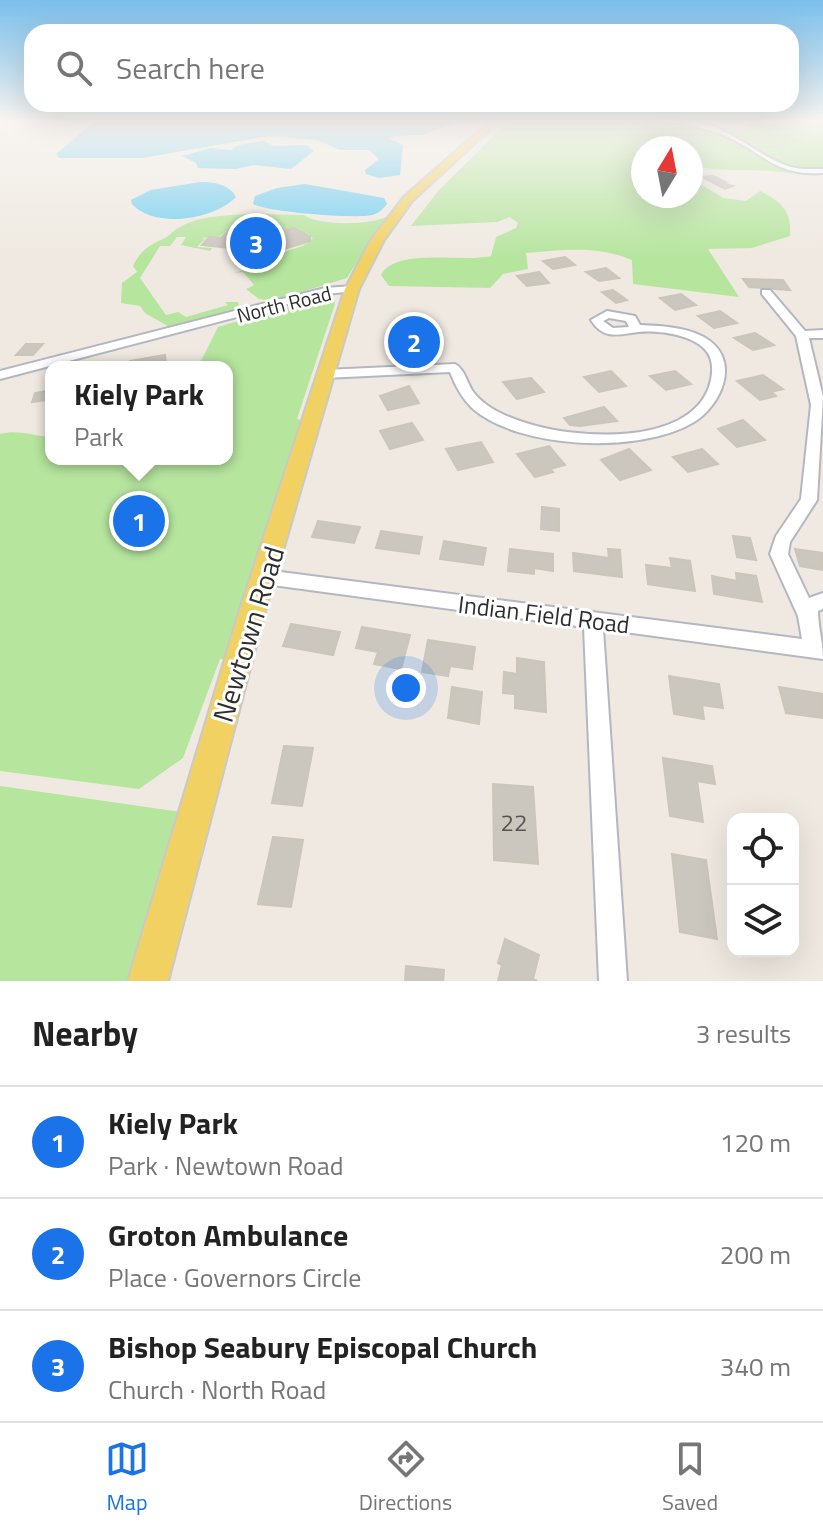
<!DOCTYPE html>
<html lang="en">
<head>
<meta charset="utf-8">
<style>
  :root { --surface:#fff; --page:#f6f6f6; --text:#222; --muted:#767676; --line:#e0e0e0; --accent:#1a73e8 }
  body { margin:0; font-family:"Titillium Web",sans-serif; background:var(--page); color:var(--text) }
  .controls { position:absolute; right:24px; bottom:24px; display:grid; overflow:hidden; border-radius:16px; box-shadow:0 8px 32px #0002 }
  .controls button { width:72px; height:72px; display:grid; place-items:center; padding:0; border:0; border-bottom:2px solid var(--line); background:var(--surface); color:var(--text); font:40px sans-serif }
  .compass { position:absolute; left:631px; top:136px; width:72px; height:72px; border-radius:50%; background:var(--surface); box-shadow:0 8px 32px #0002; rotate:10deg }
  .you { position:absolute; left:406px; top:688px; width:28px; height:28px; margin:-20px; border:6px solid #fff; border-radius:50%; background:#1a73e8; box-shadow:0 0 0 12px #1a73e833 }
  .badge { display:grid; place-items:center; width:52px; height:52px; border-radius:50%; background:var(--accent); color:#fff; font-size:26px; font-weight:700 }
  .pin { position:absolute; translate:-50% -50%; border:4px solid #fff; box-shadow:0 2px 8px #0006 }
  .popup { position:absolute; left:45px; top:361px; width:188px; height:104px; box-sizing:border-box; display:grid; place-content:center; border-radius:16px; background:var(--surface); filter:drop-shadow(0 2px 6px #0005); font-size:26px; white-space:nowrap; color:var(--muted) }
  .popup b { font-size:30px; color:var(--text) }
  .popup::after { content:''; position:absolute; left:50%; top:100%; margin-left:-16px; border:16px solid transparent; border-top-color:var(--surface) }
  .list { margin:0; padding:0; list-style:none }
  h2 { display:flex; justify-content:space-between; align-items:center; height:104px; margin:0; padding:0 32px; font-size:34px }
  h2 small { font-size:26px; font-weight:400; color:var(--muted) }
  .list li { display:grid; grid-template-columns:52px 1fr auto; gap:24px; align-items:center; box-sizing:border-box; height:112px; padding:0 32px; border-top:2px solid var(--line) }
  .list b { display:block; font-size:30px; white-space:nowrap }
  .list p { margin:0; font-size:26px; white-space:nowrap; color:var(--muted) }
  .list em { font-size:26px; font-style:normal; color:var(--muted) }
  .icon { flex:none; width:44px; height:44px; fill:none; stroke:currentColor; stroke-width:2; stroke-linecap:round; stroke-linejoin:round }
  .map { position:relative; flex:none; width:823px; height:981px; overflow:hidden }
  .search { position:absolute; background:var(--surface); box-shadow:0 8px 32px #0002; left:24px; right:24px; top:24px; height:88px; display:flex; align-items:center; gap:20px; box-sizing:border-box; padding:0 28px; border-radius:24px; color:var(--muted); font-size:30px }
  .sheet { height:440px; background:var(--surface) }
  nav { display:flex; justify-content:space-around; align-items:center; box-sizing:border-box; height:112px; border-top:2px solid var(--line); background:var(--surface); font-size:22px; color:var(--muted) }
  nav a { display:grid; justify-items:center; gap:4px }
  nav .on { color:var(--accent) }
  .map>svg:first-child { display:block }
  .green { fill:#b6e59e }
  .water { fill:#75cff0 }
  .building { fill:#cbc7bf; stroke:#cbc5ba; stroke-width:2 }
  .lines { fill:none; stroke-linecap:round; stroke-linejoin:round }
  .minor-casing { stroke:#b4b7c1; stroke-width:4 }
  .major-casing { stroke:#c9c9c9; stroke-width:4 }
  .minor { fill:#fff; fill-rule:evenodd }
  .major { fill:#f2d163; fill-rule:evenodd }
  .labels { text-anchor:middle; dominant-baseline:central; stroke-width:6; stroke-linejoin:round; paint-order:stroke }
  .far-street-label { font-size:20px; fill:#2e2e2e; stroke:#fff }
  .street-label { font-size:24px; fill:#2e2e2e; stroke:#fff }
  .near-number-label { font-size:24px; fill:#555452 }
  .near-street-label { font-size:28px; fill:#2e2e2e; stroke:#fff }
</style>
</head>
<body>
<div class="map">
<svg width="823" height="981" viewBox="0 0 823 981">
  <rect width="100%" height="100%" fill="#efe9e1"/>
  <g class="green">
    <path d="M509,121H679L714,131H744L752,121H823V175C805,177 790,172 772,171C748,169 725,172 701,167L691,175V148H643V196H691V179L724,198L746,201L760,191C782,202 792,211 790,236L752,248L708,249L739,297L633,284L632,260C596,245 564,250 526,253L528,269L503,274L490,288L389,286L381,275C396,247 463,263 491,256L496,237L516,228L518,223L510,217L497,222L411,226L439,190Z"/>
    <path d="M254,214L304,215C318,226 371,225 386,217L347,278L272,301L259,299L246,289L254,285L243,272L234,273L247,269L257,258L277,252L269,265C286,244 300,253 313,238L292,228L270,233L226,231L219,237L202,238L205,239L197,247L212,248L210,251L181,245L186,237H177L170,246H160L140,278L166,315L178,312L186,317L228,305L225,302H238L240,309L171,328L145,313L140,306L121,303L122,283L137,272L133,266C141,250 149,245 165,238C170,235 174,230 180,227C200,215 232,215 254,214Z"/>
    <path d="M326,295L334,298L335,304L297,419L306,421L242,659H220L183,758L139,789L0,771V434C18,429 33,436 51,437V459H227V367H198L218,327Z"/>
    <polygon points="0,786 195,814 148,981 0,981"/>
  </g>
  <g class="water">
    <polygon points="95,121 460,121 422,135 393,136 390,139 403,145 400,175 379,178 366,174 365,170 379,159 369,150 340,150 317,140 269,136 142,158 59,158 56,154"/>
    <polygon points="264,141 274,146 307,145 314,151 291,169 254,165 235,169 198,168 196,163 182,156 211,148 231,150 238,145"/>
    <path d="M200,182C214,182 229,184 236,197C214,220 154,229 132,204L131,200L151,190Z"/>
    <path d="M305,184L384,198L387,204C382,210 379,213 372,215C355,219 268,212 253,204L255,196L277,188Z"/>
  </g>
  <g class="building">
    <polygon points="713,176 726,182 721,183 733,186 725,189 702,177"/>
    <polygon points="294,228 310,237 310,241 255,258 248,253 243,254 239,249 202,245 209,237 221,238 228,231 272,234"/>
    <polygon points="565,257 575,265 553,269 543,261"/>
    <polygon points="606,268 619,278 599,281 586,272"/>
    <polygon points="539,272 549,283 527,286 517,276"/>
    <polygon points="743,279 783,280 790,290 749,287"/>
    <polygon points="613,290 627,300 616,303 602,292"/>
    <polygon points="681,294 696,305 675,310 660,298"/>
    <polygon points="720,311 737,323 714,328 698,316"/>
    <polygon points="390,328 420,329 419,339 429,339 428,346 418,346 417,352 398,351 400,339 388,337"/>
    <polygon points="755,333 774,345 753,350 734,338"/>
    <polygon points="26,344 43,344 33,355 16,355"/>
    <polygon points="165,355 166,363 131,367 130,361"/>
    <polygon points="611,371 626,386 599,392 584,377"/>
    <polygon points="675,371 691,384 666,390 650,376"/>
    <polygon points="763,375 783,389 771,392 776,396 760,400 737,381"/>
    <polygon points="531,378 544,392 517,399 503,382"/>
    <polygon points="409,386 419,403 388,410 380,396"/>
    <polygon points="51,390 51,404 46,405 47,400 32,402 35,393"/>
    <polygon points="604,407 617,421 580,426 570,425 564,418"/>
    <polygon points="743,420 765,440 737,447 718,429"/>
    <polygon points="412,423 423,440 390,449 380,431"/>
    <polygon points="481,442 493,462 458,470 446,449"/>
    <polygon points="549,446 565,465 550,469 553,472 535,477 517,454"/>
    <polygon points="629,449 651,470 620,480 601,460"/>
    <polygon points="702,449 718,464 688,472 673,457"/>
    <polygon points="542,507 559,509 559,531 541,529"/>
    <polygon points="318,521 360,527 354,543 312,537"/>
    <polygon points="381,531 422,537 419,554 376,548"/>
    <polygon points="733,536 750,538 756,560 737,557"/>
    <polygon points="444,541 486,548 483,565 440,559"/>
    <polygon points="510,549 553,554 553,571 534,568 534,574 508,571"/>
    <polygon points="608,549 620,550 622,577 574,571 573,553 609,558"/>
    <polygon points="795,549 823,553 823,570 800,566"/>
    <polygon points="670,558 690,561 695,591 648,584 646,565 672,568"/>
    <polygon points="736,573 756,576 762,602 714,594 712,576 737,581"/>
    <polygon points="291,624 340,632 333,655 283,646"/>
    <polygon points="362,627 410,635 401,669 374,664 378,652 356,648"/>
    <polygon points="428,640 475,647 472,669 450,666 448,676 422,672"/>
    <polygon points="517,658 544,662 546,712 515,708 515,694 503,693 504,672 517,674"/>
    <polygon points="669,676 719,684 723,708 702,705 704,719 674,714"/>
    <polygon points="452,687 482,692 479,724 448,718"/>
    <polygon points="779,687 823,694 823,718 786,713"/>
    <polygon points="284,746 313,748 302,806 272,803"/>
    <polygon points="663,758 712,766 715,784 697,781 703,822 670,816"/>
    <polygon points="493,784 533,787 538,864 494,860"/>
    <polygon points="273,837 303,840 291,907 258,904"/>
    <polygon points="672,854 706,860 717,939 680,932"/>
    <polygon points="505,939 539,955 533,979 537,981 498,981 502,965 498,963"/>
    <polygon points="406,966 444,970 443,981 405,981"/>
  </g>
  <g class="lines">
    <defs>
      <g id="minor">
        <path d="M681,121C722,119 749,151 785,165C798,170 810,169 823,169V173C773,176 764,152 723,135C710,129 694,128 681,121Z"/>
        <polygon points="352,286 356,287 356,291 325,294 0,379 0,371 325,288"/>
        <path d="M762,290H770L805,331L823,330V338H809L823,397L817,500L790,542L788,554L809,598L823,593V609L818,611C818,627 823,642 823,659L603,629L627,981H599L584,627L265,584L259,582L256,577L259,572L265,570L802,639L798,616L770,554L776,536L801,499L811,405L796,336L762,294Z"/>
        <path d="M607,311L635,316L640,325C662,326 691,327 710,341C740,364 720,406 694,422C641,454 520,450 472,408C462,398 455,385 450,372L325,378L319,374L325,370L455,364C465,369 467,384 474,393C487,409 507,417 526,423C574,439 688,447 709,387C713,376 714,361 707,352C695,335 659,330 639,332C619,334 604,341 591,320ZM609,318L626,321L629,327L613,328L603,321Z"/>
      </g>
      <polygon id="major" points="490,121 499,121 412,201 384,240 359,289 263,619 168,981 128,981 237,619 345,289 371,240 404,197"/>
    </defs>
    <use href="#minor" class="minor-casing"/>
    <use href="#major" class="major-casing"/>
    <use href="#minor" class="minor"/>
    <use href="#major" class="major"/>
  </g>
  <linearGradient id="sky" x2="0" y2="1"><stop stop-color="#7abfeb"/><stop offset="0.47" stop-color="#f8f5f2"/><stop offset="1" stop-color="#f8f5f2" stop-opacity="0"/></linearGradient>
  <rect width="823" height="258" fill="url(#sky)"/>
  <g class="labels">
    <g class="far-street-label">
      <text transform="translate(284 304) rotate(-14)">North Road</text>
    </g>
    <g class="street-label">
      <text transform="translate(544 614) rotate(7)">Indian Field Road</text>
    </g>
    <g class="near-number-label">
      <text x="514" y="822">22</text>
    </g>
    <g class="near-street-label">
      <text transform="translate(248 634) rotate(-73)">Newtown Road</text>
    </g>
  </g>
</svg>
<div class="controls">
<button><svg class="icon" aria-label="locate" viewBox="0 0 24 24"><circle cx="12" cy="12" r="6"/><path d="M12 2v4M12 18v4M2 12h4M18 12h4"/></svg></button>
<button><svg class="icon" aria-label="layers" viewBox="0 0 24 24"><path d="M12 4l9 5-9 5-9-5zM3 14l9 5 9-5"/></svg></button>
</div>
<svg class="compass" viewBox="-18 -18 36 36"><path d="M0-13l5 13h-10z" fill="#e53935"/><path d="M0 13l5-13h-10z" fill="#767676"/></svg>
<div class="you"></div>
<div class="pin badge" style="left:139px;top:521px">1</div>
<div class="popup"><b>Kiely Park</b>Park</div>
<div class="pin badge" style="left:414px;top:342px">2</div>
<div class="pin badge" style="left:256px;top:243px">3</div>
<div class="search"><svg class="icon" aria-label="search" viewBox="0 0 24 24"><circle cx="10" cy="10" r="6"/><path d="M15 15l6 6"/></svg>Search here</div>
</div>
<section class="sheet">
<h2>Nearby<small>3 results</small></h2>
<ul class="list">
<li><span class="badge">1</span><div><b>Kiely Park</b><p>Park · Newtown Road</p></div><em>120 m</em></li>
<li><span class="badge">2</span><div><b>Groton Ambulance</b><p>Place · Governors Circle</p></div><em>200 m</em></li>
<li><span class="badge">3</span><div><b>Bishop Seabury Episcopal Church</b><p>Church · North Road</p></div><em>340 m</em></li>
</ul>
</section>
<nav>
<a class="on"><svg class="icon" aria-label="map" viewBox="0 0 24 24"><path d="M3 6l6-2 6 2 6-2v14l-6 2-6-2-6 2zM9 4v14M15 6v14"/></svg>Map</a>
<a><svg class="icon" aria-label="directions" viewBox="0 0 24 24"><path d="M12 3l9 9-9 9-9-9zM9 14v-3h6M13 9l2 2-2 2"/></svg>Directions</a>
<a><svg class="icon" aria-label="saved" viewBox="0 0 24 24"><path d="M7 4h10v16l-5-4-5 4z"/></svg>Saved</a>
</nav>
</body>
</html>
